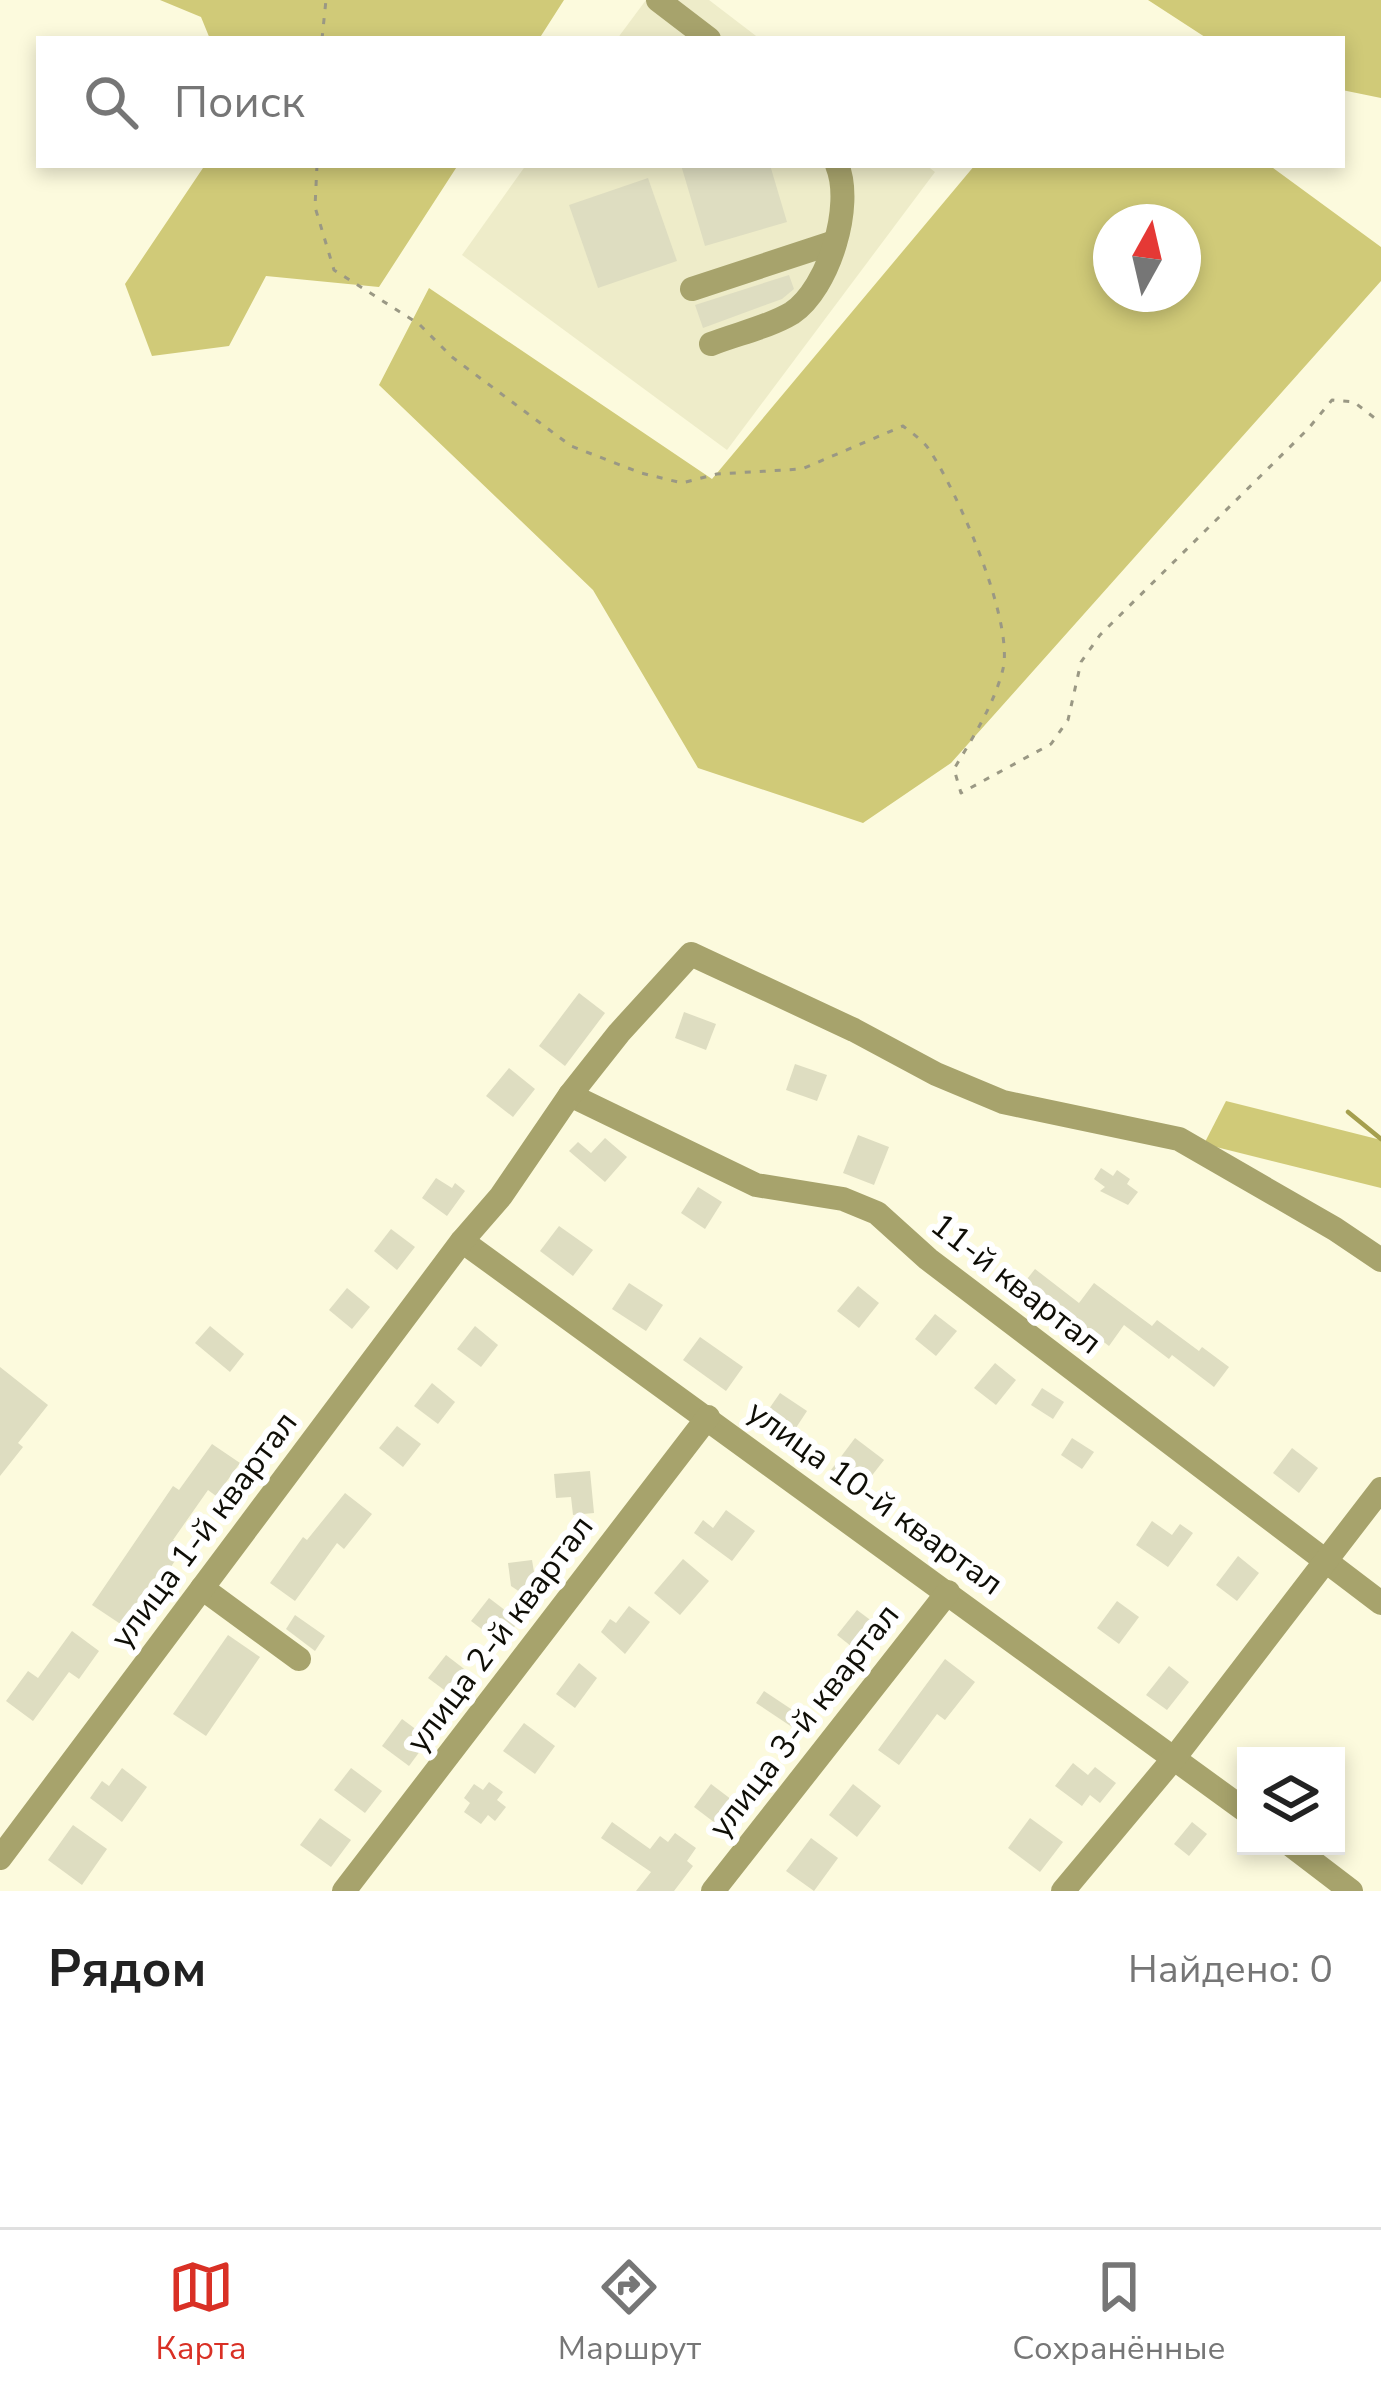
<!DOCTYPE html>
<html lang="ru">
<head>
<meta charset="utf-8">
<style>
  :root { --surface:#fff; --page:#f6f6f6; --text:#222; --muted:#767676; --line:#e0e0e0; --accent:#d93025 }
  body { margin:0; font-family:"Nunito Sans",sans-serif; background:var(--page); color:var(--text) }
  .controls { position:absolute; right:36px; bottom:36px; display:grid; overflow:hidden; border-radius:0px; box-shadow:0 6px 18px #0003 }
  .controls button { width:108px; height:108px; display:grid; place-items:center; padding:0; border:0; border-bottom:3px solid var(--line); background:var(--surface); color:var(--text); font:60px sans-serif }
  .compass { position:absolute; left:1093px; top:204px; width:108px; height:108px; border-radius:50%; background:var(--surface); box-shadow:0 6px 18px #0003; rotate:8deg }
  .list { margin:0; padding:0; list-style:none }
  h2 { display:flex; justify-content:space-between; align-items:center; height:156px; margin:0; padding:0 48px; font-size:51px }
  h2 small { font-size:39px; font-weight:400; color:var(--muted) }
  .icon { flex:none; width:66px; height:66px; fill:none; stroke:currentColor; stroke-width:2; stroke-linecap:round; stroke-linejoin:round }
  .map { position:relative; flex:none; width:1381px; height:1891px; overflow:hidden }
  .search { position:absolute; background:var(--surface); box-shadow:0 6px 18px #0003; left:36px; right:36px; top:36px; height:132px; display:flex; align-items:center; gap:30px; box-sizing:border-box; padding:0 42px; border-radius:0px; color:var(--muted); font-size:45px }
  .sheet { height:336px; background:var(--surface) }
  nav { display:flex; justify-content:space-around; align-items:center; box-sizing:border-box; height:168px; border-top:3px solid var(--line); background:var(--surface); font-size:33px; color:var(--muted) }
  nav a { display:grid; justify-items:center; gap:6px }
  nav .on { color:var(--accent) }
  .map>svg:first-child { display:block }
  .built { fill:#eeecc9 }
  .forest { fill:#d0ca78; fill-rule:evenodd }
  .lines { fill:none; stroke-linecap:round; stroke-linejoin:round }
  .stream { stroke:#a59f4e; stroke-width:4.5 }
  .building { fill:#deddc1 }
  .path { stroke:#9a9884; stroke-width:3; stroke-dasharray:6 9; stroke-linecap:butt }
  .minor { stroke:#a7a36c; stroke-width:24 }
  .labels { text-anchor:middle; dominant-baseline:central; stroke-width:12; stroke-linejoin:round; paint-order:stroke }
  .street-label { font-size:33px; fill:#0f0e06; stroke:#fff }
</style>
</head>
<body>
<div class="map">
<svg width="1381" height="1891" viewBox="0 0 1381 1891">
  <rect width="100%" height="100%" fill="#fcfadd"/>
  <g class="built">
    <polygon points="646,0 709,0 760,39 617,39"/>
    <polygon points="526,165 926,165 935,172 727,450 462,255"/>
  </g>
  <g class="forest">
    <polygon points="160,0 564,0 539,39 210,39 201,17"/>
    <polygon points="1148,0 1381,0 1381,98 1342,90 1342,39 1208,39"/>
    <polygon points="205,165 458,165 379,287 266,276 229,346 152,356 125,284"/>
    <path d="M975,165H1269L1381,247V281L951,763L863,823L698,768L593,590L379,385L429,288L712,479ZM1111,222H1183V294H1111Z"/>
    <polygon points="1226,1101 1381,1140 1381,1188 1204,1144"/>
  </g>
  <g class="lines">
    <polyline class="stream" points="1348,1112 1381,1139"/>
  </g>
  <g class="building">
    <polygon points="681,165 770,165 787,222 705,246"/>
    <polygon points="648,178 677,261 598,288 569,205"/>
    <polygon points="789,275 794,289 782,299 703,328 695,305"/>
    <polygon points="579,993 605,1013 565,1066 539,1046"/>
    <polygon points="684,1012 716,1024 706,1050 675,1038"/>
    <polygon points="795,1064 827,1075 817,1101 786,1090"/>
    <polygon points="509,1068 535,1089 513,1117 486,1096"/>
    <polygon points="858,1135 889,1147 874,1185 843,1173"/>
    <polygon points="605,1138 627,1157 605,1182 569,1151 578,1142 591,1153"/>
    <polygon points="1101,1168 1113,1176 1117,1170 1130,1179 1127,1184 1138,1192 1128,1205 1100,1191 1105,1187 1094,1179"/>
    <polygon points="436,1178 452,1188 455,1183 465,1191 447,1216 422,1198"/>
    <polygon points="698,1187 722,1202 705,1229 681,1213"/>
    <polygon points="559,1226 593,1250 573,1276 540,1251"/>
    <polygon points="391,1229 415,1247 397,1270 374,1251"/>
    <polygon points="1035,1269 1079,1303 1094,1283 1152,1326 1157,1320 1199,1351 1202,1347 1229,1367 1214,1387 1172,1355 1169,1359 1124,1325 1109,1346 1051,1302 1046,1309 1020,1288"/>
    <polygon points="629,1283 663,1305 646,1331 612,1309"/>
    <polygon points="858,1286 879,1303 859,1328 837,1311"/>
    <polygon points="347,1288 370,1307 352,1329 329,1310"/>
    <polygon points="935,1314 957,1331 936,1356 915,1339"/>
    <polygon points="210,1326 244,1354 230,1372 195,1343"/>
    <polygon points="475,1326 498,1345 481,1367 457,1349"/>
    <polygon points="700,1337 743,1367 726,1391 683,1360"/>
    <polygon points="995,1363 1016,1380 996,1405 974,1388"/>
    <polygon points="0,1367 48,1405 18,1443 23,1447 0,1476"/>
    <polygon points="432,1383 455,1402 438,1424 414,1406"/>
    <polygon points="1042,1388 1064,1402 1053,1419 1031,1405"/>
    <polygon points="780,1393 807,1411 790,1437 762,1419"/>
    <polygon points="397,1426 421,1444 403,1467 379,1448"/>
    <polygon points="855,1438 884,1460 859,1492 831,1470"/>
    <polygon points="1072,1438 1094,1452 1082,1469 1061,1455"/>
    <polygon points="212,1444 240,1463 216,1496 208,1490 173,1540 184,1547 161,1582 154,1578 122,1625 92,1605 173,1486 179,1490"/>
    <polygon points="1292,1448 1318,1468 1299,1493 1273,1473"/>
    <polygon points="590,1471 594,1513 573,1515 571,1497 556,1498 554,1474"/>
    <polygon points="345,1493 372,1514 344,1549 337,1543 295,1601 270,1583 303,1537 307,1540"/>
    <polygon points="726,1510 755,1531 732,1561 694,1533 703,1520 713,1528"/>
    <polygon points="1152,1521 1172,1535 1180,1524 1193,1533 1168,1567 1136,1545"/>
    <polygon points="1238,1556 1259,1573 1237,1601 1216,1585"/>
    <polygon points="683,1559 709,1581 680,1615 654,1593"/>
    <polygon points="532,1560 536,1584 523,1594 511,1586 508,1563"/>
    <polygon points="489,1598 519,1621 501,1644 471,1621"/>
    <polygon points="1117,1601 1139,1617 1119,1644 1097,1628"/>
    <polygon points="629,1606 650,1622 625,1654 601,1632 610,1619 616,1623"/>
    <polygon points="857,1610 881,1628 861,1654 837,1635"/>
    <polygon points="295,1615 325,1636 315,1651 286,1629"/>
    <polygon points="72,1631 99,1651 79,1679 69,1672 33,1721 6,1701 28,1671 38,1678"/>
    <polygon points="228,1635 260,1657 206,1736 173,1714"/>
    <polygon points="446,1655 472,1675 455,1698 428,1678"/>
    <polygon points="945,1659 975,1682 945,1720 937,1714 899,1765 878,1750"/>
    <polygon points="579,1663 597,1678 575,1708 556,1694"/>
    <polygon points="1169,1666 1189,1682 1167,1710 1146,1695"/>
    <polygon points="764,1691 812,1723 804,1735 756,1703"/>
    <polygon points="402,1719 429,1739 409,1766 382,1746"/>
    <polygon points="524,1723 555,1746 535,1774 503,1751"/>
    <polygon points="1073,1763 1088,1775 1095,1767 1116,1783 1100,1803 1090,1795 1082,1806 1055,1786"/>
    <polygon points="122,1768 147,1787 122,1822 90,1798 102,1781 109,1786"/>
    <polygon points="351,1768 382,1791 365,1813 334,1790"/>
    <polygon points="489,1782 503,1792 497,1800 506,1807 495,1821 488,1815 481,1824 464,1812 470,1803 464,1798 474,1784 483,1790"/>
    <polygon points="711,1784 740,1806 723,1829 694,1807"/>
    <polygon points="853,1784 881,1806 857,1837 829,1815"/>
    <polygon points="320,1818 351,1840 331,1867 300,1845"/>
    <polygon points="1030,1818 1063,1842 1040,1872 1008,1848"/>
    <polygon points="612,1822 650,1849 660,1836 668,1842 675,1833 696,1848 687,1861 693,1866 674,1891 636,1891 651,1872 601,1838"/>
    <polygon points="1192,1822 1207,1834 1189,1856 1174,1844"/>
    <polygon points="73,1825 107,1849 82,1885 48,1860"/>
    <polygon points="811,1838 838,1858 814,1891 786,1871"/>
  </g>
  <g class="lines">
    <g class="path">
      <polyline points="322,39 326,0"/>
      <path d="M317,165L315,207L334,270L419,324L452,357L571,446L641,473L682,483L717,474L802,469L903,426C913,434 924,441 930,451C958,493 1014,621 1003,669C994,705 973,737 954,769L961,793L1051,744L1068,720L1081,662L1100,635L1308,429L1332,400L1354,402L1381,423"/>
    </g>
    <g class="minor">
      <polyline points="658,0 709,39"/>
      <polyline points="692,289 835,242"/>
      <path d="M711,344C736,334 769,327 792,313C829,288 854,205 837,165"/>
      <polyline points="570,1095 756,1185 843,1199 877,1213 928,1259 1381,1603"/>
      <polyline points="462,1241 1246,1811"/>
      <polyline points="202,1588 299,1659"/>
      <polyline points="1292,1846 1351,1891"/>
      <polyline points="0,1858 462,1241 501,1196 570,1095 619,1033 691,954 854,1030 936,1074 1003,1102 1179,1139 1335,1229 1381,1260"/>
      <polyline points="344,1891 708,1417"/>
      <polyline points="713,1891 948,1592"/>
      <polyline points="1063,1891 1175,1757 1381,1489"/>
    </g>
  </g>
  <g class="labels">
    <g class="street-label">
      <text transform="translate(1016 1284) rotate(38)">11-й квартал</text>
      <text transform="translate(875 1498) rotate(36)">улица 10-й квартал</text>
      <text transform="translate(204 1530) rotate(-53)">улица 1-й квартал</text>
      <text transform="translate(500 1634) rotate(-53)">улица 2-й квартал</text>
      <text transform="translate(804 1721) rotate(-52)">улица 3-й квартал</text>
    </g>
  </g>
</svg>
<div class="controls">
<button><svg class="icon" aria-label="layers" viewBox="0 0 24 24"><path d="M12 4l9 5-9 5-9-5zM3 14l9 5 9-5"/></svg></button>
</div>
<svg class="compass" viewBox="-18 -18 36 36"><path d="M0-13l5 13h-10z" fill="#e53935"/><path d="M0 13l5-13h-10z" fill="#767676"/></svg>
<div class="search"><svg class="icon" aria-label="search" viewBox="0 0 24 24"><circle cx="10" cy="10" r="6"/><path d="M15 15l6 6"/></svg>Поиск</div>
</div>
<section class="sheet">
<h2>Рядом<small>Найдено: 0</small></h2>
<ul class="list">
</ul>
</section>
<nav>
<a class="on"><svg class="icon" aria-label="map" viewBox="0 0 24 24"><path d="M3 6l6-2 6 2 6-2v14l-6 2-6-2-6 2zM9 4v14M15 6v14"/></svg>Карта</a>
<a><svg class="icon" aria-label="directions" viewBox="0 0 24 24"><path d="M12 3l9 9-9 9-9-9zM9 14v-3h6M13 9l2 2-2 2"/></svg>Маршрут</a>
<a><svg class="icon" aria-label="saved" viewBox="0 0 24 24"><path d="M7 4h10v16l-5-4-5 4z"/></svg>Сохранённые</a>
</nav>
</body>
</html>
